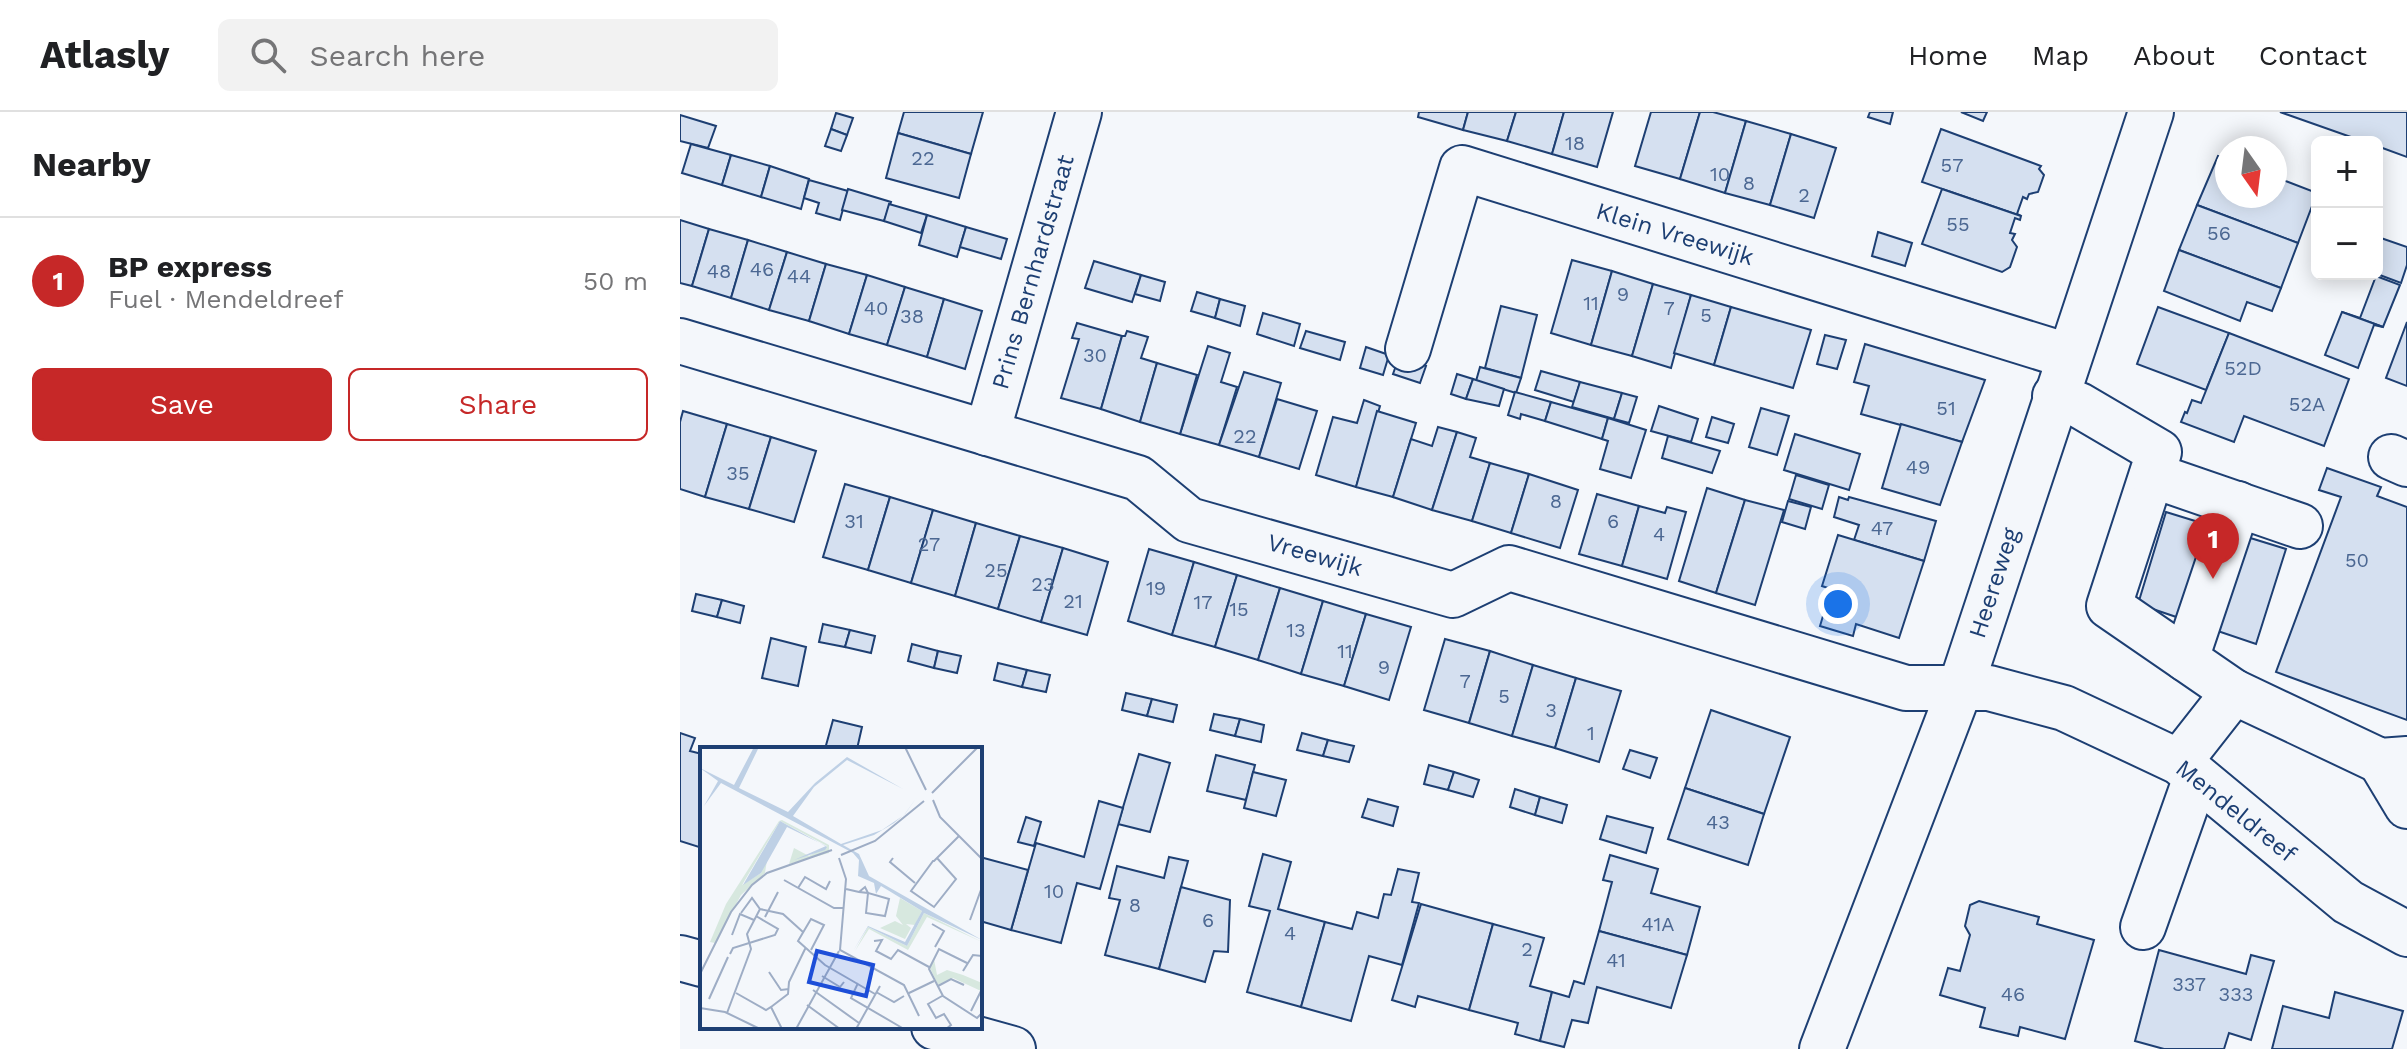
<!DOCTYPE html>
<html lang="en">
<head>
<meta charset="utf-8">
<style>
  :root { --surface:#fff; --page:#f2f2f2; --text:#202124; --muted:#757577; --line:#e0e0e0; --accent:#c62828 }
  body { margin:0; font-family:"Work Sans",sans-serif; background:var(--page); color:var(--text) }
  .controls { position:absolute; right:24px; top:24px; display:grid; overflow:hidden; border-radius:12px; box-shadow:0 4px 20px #0003 }
  .controls button { width:72px; height:72px; display:grid; place-items:center; padding:0; border:0; border-bottom:2px solid var(--line); background:var(--surface); color:var(--text); font:40px sans-serif }
  .compass { position:absolute; left:1535px; top:24px; width:72px; height:72px; border-radius:50%; background:var(--surface); box-shadow:0 4px 20px #0003; rotate:166deg }
  .you { position:absolute; left:1158px; top:492px; width:28px; height:28px; margin:-20px; border:6px solid #fff; border-radius:50%; background:#1a73e8; box-shadow:0 0 0 12px #1a73e833 }
  .badge { display:grid; place-items:center; width:52px; height:52px; border-radius:50%; background:var(--accent); color:#fff; font-size:26px; font-weight:700 }
  .pin { position:absolute; translate:-50% -66px; filter:drop-shadow(0 2px 4px #0008) }
  .pin::after { content:''; position:absolute; top:42px; width:28px; height:24px; background:inherit; clip-path:polygon(0 0,100% 0,50% 100%) }
  .list { margin:0; padding:0; list-style:none }
  h2 { display:flex; justify-content:space-between; align-items:center; height:104px; margin:0; padding:0 32px; font-size:34px }
  h2 small { font-size:26px; font-weight:400; color:var(--muted) }
  .list li { display:grid; grid-template-columns:52px 1fr auto; gap:24px; align-items:center; box-sizing:border-box; height:128px; padding:0 32px; border-top:2px solid var(--line) }
  .list b { display:block; font-size:30px; white-space:nowrap }
  .list p { margin:0; font-size:26px; white-space:nowrap; color:var(--muted) }
  .list em { font-size:26px; font-style:normal; color:var(--muted) }
  .actions { display:flex; gap:16px; padding:24px 32px }
  .actions a { flex:1; padding:18px 0; border:2px solid var(--accent); border-radius:12px; text-align:center; font-size:28px; color:var(--accent) }
  .actions .main { background:var(--accent); color:#fff }
  .icon { flex:none; width:44px; height:44px; fill:none; stroke:currentColor; stroke-width:2; stroke-linecap:round; stroke-linejoin:round }
  .map { position:relative; flex:none; width:1727px; height:937px; overflow:hidden }
  header { display:flex; align-items:center; gap:48px; box-sizing:border-box; height:112px; padding:0 40px; background:var(--surface); border-bottom:2px solid var(--line) }
  header strong { font-size:38px }
  nav { display:flex; gap:44px; margin-inline-start:auto; font-size:28px }
  .search { width:560px; height:72px; background:var(--page); display:flex; align-items:center; gap:20px; box-sizing:border-box; padding:0 28px; border-radius:12px; color:var(--muted); font-size:30px }
  main { display:flex }
  aside { flex:1; background:var(--surface) }
  .map>svg:first-child { display:block }
  .building { fill:#d5e0f0; stroke:#1d3f73; stroke-width:2 }
  .lines { fill:none; stroke-linecap:round; stroke-linejoin:round }
  .minor-casing { stroke:#1d3f73; stroke-width:48 }
  .major-casing { stroke:#1d3f73; stroke-width:48 }
  .minor { stroke:#f4f7fb; stroke-width:44 }
  .major { stroke:#f4f7fb; stroke-width:44 }
  .labels { text-anchor:middle; dominant-baseline:central; stroke-width:6; stroke-linejoin:round; paint-order:stroke }
  .number-label { font-size:20px; fill:#4b6792 }
  .street-label { font-size:24px; fill:#1d3f73; stroke:#f4f7fb }
  .inset-road { fill:none; stroke:#9eadc5; stroke-width:2 }
  .view { fill:#1d4ed8; fill-opacity:0.15; stroke:#1d4ed8; stroke-width:4 }
  .inset-edge { fill:none; stroke:#1d3f73; stroke-width:4 }
</style>
</head>
<body>
<header>
<strong>Atlasly</strong>
<div class="search"><svg class="icon" aria-label="search" viewBox="0 0 24 24"><circle cx="10" cy="10" r="6"/><path d="M15 15l6 6"/></svg>Search here</div>
<nav><a>Home</a><a>Map</a><a>About</a><a>Contact</a></nav>
</header>
<main>
<aside>
<h2>Nearby<small></small></h2>
<ul class="list">
<li><span class="badge">1</span><div><b>BP express</b><p>Fuel · Mendeldreef</p></div><em>50 m</em></li>
</ul>
<div class="actions"><a class="main">Save</a><a>Share</a></div>
</aside>
<div class="map">
<svg width="1727" height="937" viewBox="0 0 1727 937">
  <rect width="100%" height="100%" fill="#f4f7fb"/>
  <g class="building">
    <polygon points="224,0 303,0 291,42 218,21"/>
    <polygon points="739,0 788,0 783,18 738,5"/>
    <polygon points="788,0 836,0 827,29 783,18"/>
    <polygon points="836,0 884,0 872,42 827,29"/>
    <polygon points="884,0 933,0 917,55 872,42"/>
    <polygon points="971,0 1020,0 1000,67 955,54"/>
    <polygon points="1020,0 1033,0 1066,9 1045,81 1000,67"/>
    <polygon points="1190,0 1213,0 1210,12 1188,5"/>
    <polygon points="1281,0 1307,0 1303,9"/>
    <polygon points="1600,0 1727,0 1727,45 1697,34 1697,30 1685,30"/>
    <polygon points="156,1 173,6 167,23 151,17"/>
    <polygon points="0,3 36,14 28,36 0,29"/>
    <polygon points="1066,9 1111,22 1090,93 1045,81"/>
    <polygon points="151,17 167,23 161,39 145,34"/>
    <polygon points="1261,17 1361,54 1359,57 1364,63 1358,80 1349,82 1347,87 1343,85 1337,102 1341,104 1242,70"/>
    <polygon points="218,21 291,42 279,86 206,66"/>
    <polygon points="1111,22 1156,36 1134,106 1090,93"/>
    <polygon points="11,32 51,43 42,73 2,61"/>
    <polygon points="51,43 90,54 81,85 42,73"/>
    <polygon points="1538,44 1547,47 1547,84 1595,84 1595,65 1637,81 1618,131 1517,93"/>
    <polygon points="90,54 129,67 121,97 81,85"/>
    <polygon points="129,68 168,79 160,108 136,101 139,91 124,86"/>
    <polygon points="168,77 211,90 204,109 162,98"/>
    <polygon points="1262,77 1341,104 1340,108 1335,106 1330,121 1335,122 1332,128 1337,135 1330,155 1322,160 1242,132"/>
    <polygon points="209,92 247,103 241,121 204,109"/>
    <polygon points="1517,93 1618,131 1601,176 1499,138"/>
    <polygon points="247,103 286,115 277,145 239,133"/>
    <polygon points="0,108 29,117 12,174 0,171"/>
    <polygon points="286,115 327,127 321,147 280,135"/>
    <polygon points="29,117 68,128 51,186 12,174"/>
    <polygon points="1198,120 1232,131 1225,154 1192,144"/>
    <polygon points="1698,125 1727,135 1727,153 1721,171 1697,162"/>
    <polygon points="68,128 107,140 89,198 51,186"/>
    <polygon points="1499,138 1601,176 1592,199 1567,190 1560,209 1484,179"/>
    <polygon points="107,140 146,152 129,209 89,198"/>
    <polygon points="892,148 932,159 911,233 871,221"/>
    <polygon points="414,149 461,163 452,190 405,176"/>
    <polygon points="146,152 187,163 169,222 129,209"/>
    <polygon points="932,159 973,172 952,244 911,233"/>
    <polygon points="187,163 225,175 207,233 169,222"/>
    <polygon points="461,163 485,170 480,189 455,182"/>
    <polygon points="1696,164 1720,173 1703,215 1662,200 1680,206"/>
    <polygon points="973,172 1011,183 991,256 952,244"/>
    <polygon points="225,175 264,187 247,245 207,233"/>
    <polygon points="517,180 540,187 535,206 511,199"/>
    <polygon points="1011,183 1051,195 1034,253 994,241"/>
    <polygon points="264,187 302,199 285,257 247,245"/>
    <polygon points="540,187 565,194 560,214 535,206"/>
    <polygon points="821,194 857,203 841,266 805,256"/>
    <polygon points="1051,195 1131,218 1113,276 1034,253"/>
    <polygon points="1478,195 1549,221 1526,278 1457,252"/>
    <polygon points="1662,200 1703,215 1694,213 1678,256 1645,243"/>
    <polygon points="583,201 620,212 614,234 577,222"/>
    <polygon points="1727,210 1727,274 1706,266"/>
    <polygon points="397,211 442,224 421,297 381,286 399,227 392,226"/>
    <polygon points="447,219 468,225 461,246 477,251 460,310 421,297 442,224 445,224"/>
    <polygon points="626,219 665,230 660,248 620,236"/>
    <polygon points="1549,221 1669,267 1644,334 1564,304 1554,330 1501,310 1505,300 1507,301 1512,288 1521,291"/>
    <polygon points="1145,223 1166,228 1157,257 1137,252"/>
    <polygon points="1185,232 1305,268 1282,330 1181,302 1189,274 1174,270"/>
    <polygon points="528,234 550,241 541,270 557,275 539,333 500,322"/>
    <polygon points="686,235 709,243 703,263 680,256"/>
    <polygon points="719,245 746,254 740,271 713,262"/>
    <polygon points="477,251 517,263 500,322 460,310"/>
    <polygon points="800,255 841,266 836,281 796,269"/>
    <polygon points="861,259 900,270 894,290 855,278"/>
    <polygon points="564,260 601,271 579,345 539,333"/>
    <polygon points="777,262 793,267 786,287 771,282"/>
    <polygon points="793,267 824,277 819,294 786,287"/>
    <polygon points="900,270 942,281 934,307 892,295"/>
    <polygon points="835,280 871,290 865,309 841,302 840,307 828,303"/>
    <polygon points="942,281 957,285 949,311 934,307"/>
    <polygon points="597,287 637,299 619,357 579,345"/>
    <polygon points="684,288 700,294 676,375 636,363 653,305 677,311"/>
    <polygon points="871,290 928,306 922,327 865,309"/>
    <polygon points="979,294 1018,307 1011,330 971,319"/>
    <polygon points="1081,296 1109,304 1097,343 1069,335"/>
    <polygon points="3,299 47,312 25,385 0,377 0,310"/>
    <polygon points="697,299 736,311 713,385 676,375"/>
    <polygon points="1032,305 1054,312 1048,331 1026,325"/>
    <polygon points="928,306 966,318 951,366 920,357 928,329 922,327"/>
    <polygon points="47,312 91,325 69,397 25,385"/>
    <polygon points="1221,312 1282,330 1260,393 1202,376"/>
    <polygon points="758,315 777,320 752,398 713,385 731,327 752,334"/>
    <polygon points="777,320 796,326 790,345 810,351 792,409 752,398"/>
    <polygon points="1115,322 1180,342 1169,378 1104,358"/>
    <polygon points="988,324 1040,339 1032,361 982,346"/>
    <polygon points="91,325 136,339 114,410 69,397"/>
    <polygon points="810,351 849,362 831,421 792,409"/>
    <polygon points="1647,356 1701,375 1697,384 1727,395 1727,608 1596,560 1661,385 1639,378"/>
    <polygon points="849,362 898,378 880,436 831,421"/>
    <polygon points="1116,363 1149,373 1142,397 1109,387"/>
    <polygon points="165,372 210,385 188,458 143,445"/>
    <polygon points="1027,376 1065,388 1036,481 999,469"/>
    <polygon points="917,382 959,394 942,454 899,442"/>
    <polygon points="210,385 253,398 231,471 188,458"/>
    <polygon points="1159,385 1168,388 1169,385 1256,409 1244,449 1174,428 1179,413 1154,405"/>
    <polygon points="1065,388 1104,398 1075,493 1036,481"/>
    <polygon points="1108,389 1131,395 1125,417 1102,410"/>
    <polygon points="959,394 985,401 987,395 1006,400 987,467 942,454"/>
    <polygon points="253,398 296,411 275,484 231,471"/>
    <polygon points="1486,400 1606,437 1576,532 1458,492"/>
    <polygon points="296,411 340,424 318,497 275,484"/>
    <polygon points="1158,423 1244,449 1219,526 1176,512 1173,524 1140,514 1151,477 1142,474"/>
    <polygon points="340,424 383,436 361,510 318,497"/>
    <polygon points="383,436 428,450 407,523 361,510"/>
    <polygon points="469,437 514,450 492,523 448,509"/>
    <polygon points="514,450 557,463 535,535 492,523"/>
    <polygon points="557,463 600,476 578,548 535,535"/>
    <polygon points="600,476 643,489 621,562 578,548"/>
    <polygon points="16,482 42,488 37,505 12,499"/>
    <polygon points="42,488 64,494 60,511 37,505"/>
    <polygon points="643,489 686,502 664,574 621,562"/>
    <polygon points="686,502 731,515 709,588 664,574"/>
    <polygon points="143,512 170,518 165,535 139,530"/>
    <polygon points="170,518 195,524 191,541 165,535"/>
    <polygon points="91,526 126,535 118,574 82,566"/>
    <polygon points="765,527 810,539 789,611 744,598"/>
    <polygon points="232,532 258,539 254,556 228,549"/>
    <polygon points="258,539 281,544 277,561 254,556"/>
    <polygon points="810,539 853,553 832,624 789,611"/>
    <polygon points="318,551 347,558 342,575 314,568"/>
    <polygon points="853,553 896,566 875,636 832,624"/>
    <polygon points="347,558 370,563 366,580 342,575"/>
    <polygon points="896,566 941,579 919,650 875,636"/>
    <polygon points="446,581 472,587 467,604 442,598"/>
    <polygon points="472,587 497,593 493,610 467,604"/>
    <polygon points="1031,598 1110,625 1084,702 1005,676"/>
    <polygon points="534,602 560,607 555,624 530,618"/>
    <polygon points="560,607 584,613 581,630 555,624"/>
    <polygon points="153,608 182,615 177,637 145,637"/>
    <polygon points="0,621 15,626 10,639 22,642 22,736 0,729"/>
    <polygon points="622,621 648,628 643,644 617,638"/>
    <polygon points="648,628 674,634 669,650 643,644"/>
    <polygon points="950,638 977,646 970,666 943,657"/>
    <polygon points="459,642 490,651 470,720 438,712"/>
    <polygon points="536,643 575,653 566,688 527,679"/>
    <polygon points="749,653 774,660 768,678 744,672"/>
    <polygon points="573,660 606,668 596,704 564,696"/>
    <polygon points="774,660 799,668 793,685 768,678"/>
    <polygon points="1005,676 1084,702 1068,753 988,727"/>
    <polygon points="835,677 860,685 855,703 830,695"/>
    <polygon points="860,685 887,693 882,711 855,703"/>
    <polygon points="688,687 718,695 713,714 682,705"/>
    <polygon points="419,689 443,696 420,777 397,771 381,831 331,818 356,731 404,745"/>
    <polygon points="927,704 973,716 966,741 920,727"/>
    <polygon points="346,705 361,710 354,734 338,730"/>
    <polygon points="583,742 611,750 598,797 645,810 621,895 567,880 590,799 569,794"/>
    <polygon points="930,743 978,757 971,781 1020,795 1007,843 919,819 932,770 923,768"/>
    <polygon points="300,745 348,758 331,818 300,809"/>
    <polygon points="489,745 508,749 479,857 425,843 440,788 429,786 437,754 484,766"/>
    <polygon points="718,757 739,761 732,790 739,791 722,853 689,844 671,909 621,895 645,810 672,817 677,800 698,806 704,782 711,783"/>
    <polygon points="501,775 550,788 548,840 534,839 525,870 479,857"/>
    <polygon points="1299,789 1359,805 1357,812 1414,828 1385,927 1340,915 1338,924 1300,915 1305,896 1260,883 1268,856 1280,859 1290,823 1285,814 1290,793"/>
    <polygon points="741,792 813,812 789,898 738,884 735,895 712,888"/>
    <polygon points="813,812 864,826 850,874 872,880 860,929 835,922 838,911 789,898"/>
    <polygon points="919,819 1007,843 991,896 917,875 908,911 892,908 884,935 860,929 872,880 889,885 894,869 904,872"/>
    <polygon points="1479,838 1566,862 1571,843 1594,849 1571,928 1549,921 1544,937 1484,937 1455,929"/>
    <polygon points="1655,880 1723,899 1712,937 1592,937 1603,894 1649,906"/>
  </g>
  <g class="lines">
    <defs>
      <g id="minor">
        <polyline points="0,229 458,366 509,408 773,483 829,456 1226,576 1309,576 1384,596 1499,650 1668,790 1727,822"/>
        <polyline points="728,237 782,56 1388,244"/>
        <polyline points="1375,284 1399,293 1479,340 1429,494 1554,580"/>
        <polyline points="307,321 399,0"/>
        <polyline points="1711,345 1727,352"/>
        <polyline points="1472,363 1620,414"/>
        <polyline points="1506,547 1558,392"/>
        <polyline points="1700,649 1727,694"/>
        <polyline points="1499,650 1554,580 1700,649 1727,647"/>
        <polyline points="1463,815 1516,665"/>
        <polyline points="1142,937 1281,574 1471,0"/>
      </g>
      <g id="major">
        <polyline points="0,846 22,852"/>
        <polyline points="254,915 333,937"/>
      </g>
    </defs>
    <use href="#minor" class="minor-casing"/>
    <use href="#major" class="major-casing"/>
    <use href="#minor" class="minor"/>
    <use href="#major" class="major"/>
  </g>
  <g class="labels">
    <g class="number-label">
      <text x="895" y="31">18</text>
      <text x="243" y="46">22</text>
      <text x="1272" y="53">57</text>
      <text x="1040" y="62">10</text>
      <text x="1069" y="71">8</text>
      <text x="1124" y="83">2</text>
      <text x="1278" y="112">55</text>
      <text x="1539" y="121">56</text>
      <text x="82" y="157">46</text>
      <text x="39" y="159">48</text>
      <text x="119" y="164">44</text>
      <text x="943" y="182">9</text>
      <text x="911" y="191">11</text>
      <text x="196" y="196">40</text>
      <text x="989" y="196">7</text>
      <text x="1026" y="203">5</text>
      <text x="232" y="204">38</text>
      <text x="415" y="243">30</text>
      <text x="1563" y="256">52D</text>
      <text x="1627" y="292">52A</text>
      <text x="1266" y="296">51</text>
      <text x="565" y="324">22</text>
      <text x="1238" y="355">49</text>
      <text x="58" y="361">35</text>
      <text x="876" y="389">8</text>
      <text x="174" y="409">31</text>
      <text x="933" y="409">6</text>
      <text x="1202" y="416">47</text>
      <text x="979" y="422">4</text>
      <text x="249" y="432">27</text>
      <text x="1677" y="448">50</text>
      <text x="316" y="458">25</text>
      <text x="363" y="472">23</text>
      <text x="476" y="476">19</text>
      <text x="393" y="489">21</text>
      <text x="523" y="490">17</text>
      <text x="559" y="497">15</text>
      <text x="616" y="518">13</text>
      <text x="665" y="539">11</text>
      <text x="704" y="555">9</text>
      <text x="785" y="569">7</text>
      <text x="824" y="584">5</text>
      <text x="871" y="598">3</text>
      <text x="911" y="621">1</text>
      <text x="1038" y="710">43</text>
      <text x="374" y="779">10</text>
      <text x="455" y="793">8</text>
      <text x="528" y="808">6</text>
      <text x="978" y="812">41A</text>
      <text x="610" y="821">4</text>
      <text x="847" y="837">2</text>
      <text x="936" y="848">41</text>
      <text x="1509" y="872">337</text>
      <text x="1333" y="882">46</text>
      <text x="1556" y="882">333</text>
    </g>
    <g class="street-label">
      <text transform="translate(995 122) rotate(17)">Klein Vreewijk</text>
      <text transform="translate(353 160) rotate(-74)">Prins Bernhardstraat</text>
      <text transform="translate(635 443) rotate(16)">Vreewijk</text>
      <text transform="translate(1314 471) rotate(-72)">Heereweg</text>
      <text transform="translate(1556 699) rotate(39)">Mendeldreef</text>
    </g>
  </g>
  <g transform="translate(20 635)">
    <rect width="282" height="282" fill="#f4f7fb"/>
    <path d="M82,73L129,98V106L89,117L94,101L109,109L127,99L80,74L42,138L61,126L67,113L65,126L41,148L15,196L10,195L26,157L79,74ZM200,151L222,164L215,178L206,177L211,181L205,192L180,181L195,174L203,178L196,169ZM224,166L282,195L227,170L208,203L169,182L155,204L168,180L207,199ZM234,212L237,228L247,223L263,228L282,236L281,244L253,231L238,238L230,221Z" fill="#d7e8df"/>
    <path d="M54,0H59L39,41L88,65L115,36L147,10L203,42L147,13L114,40L93,69L141,97L182,83L204,68L217,50L205,67L194,76L174,88L143,98L159,107L169,129L282,193L224,166L207,199L168,180L153,204L168,179L205,195L222,164L181,139L176,147L174,136L158,129L159,113L153,106L21,36L4,59L18,34L0,21L34,38ZM80,74L127,100L125,103L94,113L126,99L87,80L61,126L43,138Z" fill="#bed0e5"/>
    <path class="inset-road" d="M205,0L226,43M232,46L278,0M233,53L240,70L282,112M141,108L175,94L224,54M139,111L146,132L140,203L204,238L219,269M193,111L190,115L215,136M237,111L256,132L234,160L211,144L233,114H234L259,89M84,133L134,161H144M98,141L105,130L126,142L130,134M146,142L159,145L168,146L166,166L185,169L189,152L168,146L165,140L159,145M41,166L52,151L60,162L83,167L103,185M65,170L78,145M270,173L282,140M232,177L244,184L235,200M32,188L40,167L54,173M174,194L182,193L176,204L191,212L198,203L229,220M111,203L124,178L111,172L98,194L125,218L175,247M30,207L33,201L75,188L78,182L56,169M267,216L239,202L229,222L243,249L277,271L282,266M263,224L273,208L282,209M69,225L81,243L89,242M0,227L31,165L52,138L67,126L132,103M122,229L140,240L144,235M158,236L151,251L204,282M238,239L251,232L264,238M113,243L159,276M176,245L194,255L204,249M36,246L66,263L71,260L82,282M209,246L234,234M242,249L228,257L236,271L244,267L251,278L246,282M9,252L28,210M107,258L140,282M71,260L88,247L89,235L106,200M0,261L25,265L60,282M271,264L282,242M27,266L51,202L47,187L60,162M96,282L139,204M156,282L180,239"/>
    <path class="view" d="M117,204L173,218L166,249L109,235Z"/>
    <rect width="282" height="282" class="inset-edge"/>
  </g>
</svg>
<div class="controls">
<button>+</button>
<button>−</button>
</div>
<svg class="compass" viewBox="-18 -18 36 36"><path d="M0-13l5 13h-10z" fill="#e53935"/><path d="M0 13l5-13h-10z" fill="#757577"/></svg>
<div class="you"></div>
<div class="pin badge" style="left:1533px;top:467px">1</div>
</div>
</main>
</body>
</html>
